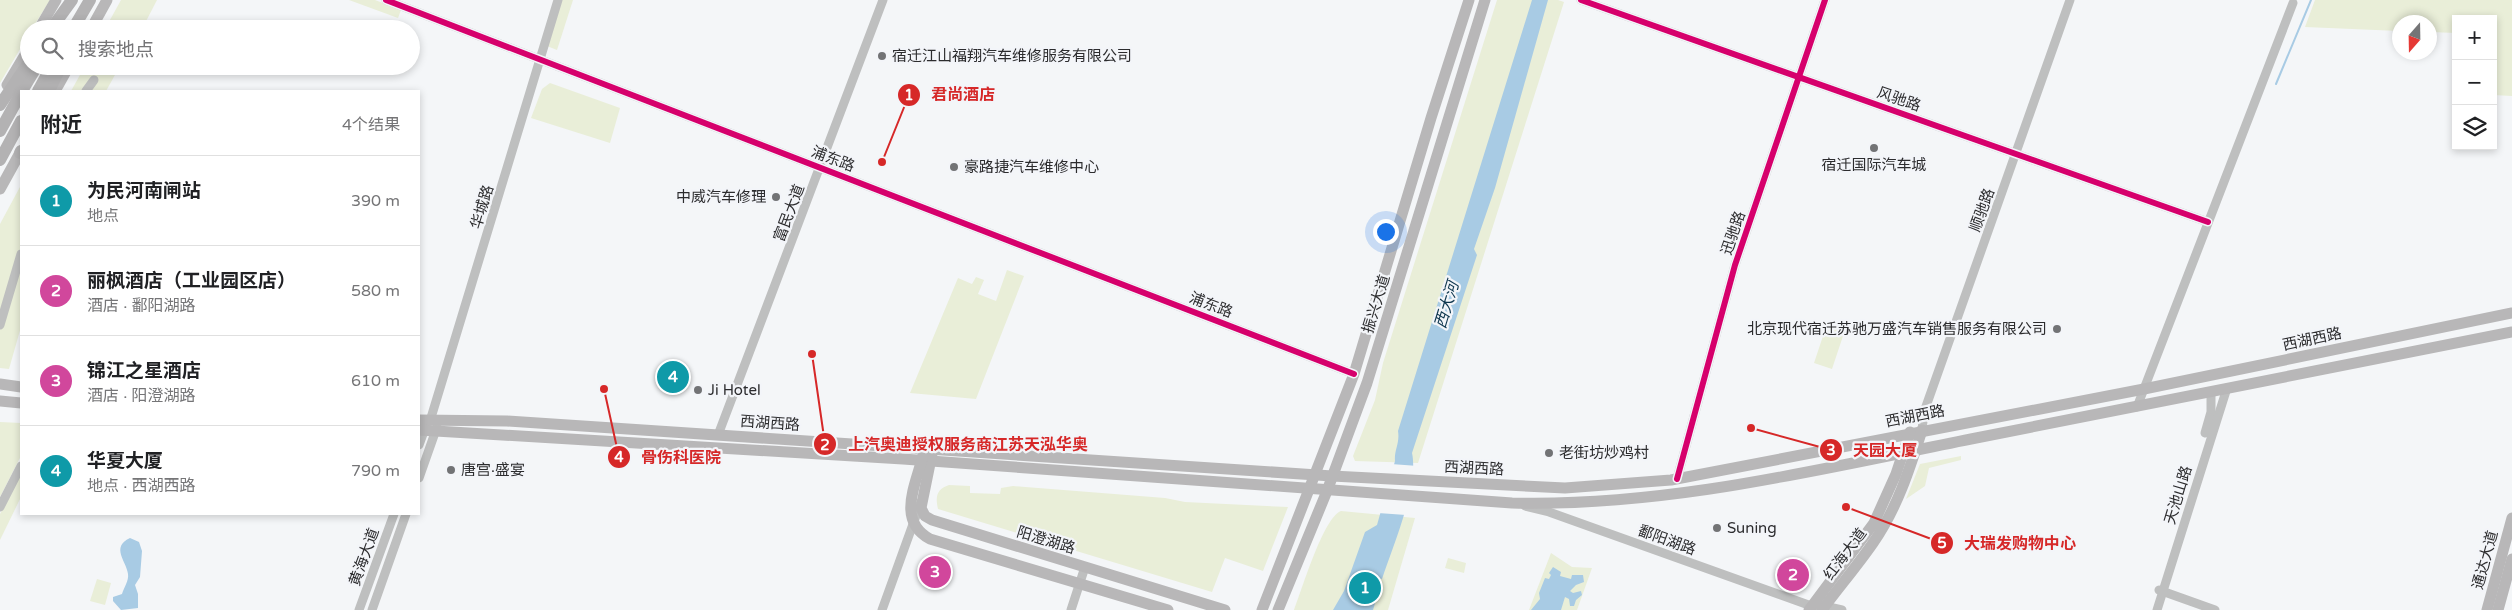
<!DOCTYPE html>
<html lang="zh">
<head>
<meta charset="utf-8">
<style>
  :root { --surface:#fff; --page:#f6f6f6; --text:#202124; --muted:#757577; --line:#e0e0e0; --accent:#111827 }
  body { margin:0; font-family:"Varela Round","Noto Sans SC",sans-serif; background:var(--page); color:var(--text) }
  .controls { position:absolute; right:15px; top:15px; display:grid; overflow:hidden; border-radius:0px; box-shadow:0 2px 8px #0003 }
  .controls button { width:45px; height:45px; display:grid; place-items:center; padding:0; border:0; border-bottom:1px solid var(--line); background:var(--surface); color:var(--text); font:25px sans-serif }
  .compass { position:absolute; left:2392px; top:15px; width:45px; height:45px; border-radius:50%; background:var(--surface); box-shadow:0 2px 8px #0003; rotate:200deg }
  .you { position:absolute; left:1385px; top:231px; width:18px; height:18px; margin:-12px; border:4px solid #fff; border-radius:50%; background:#1a73e8; box-shadow:0 0 0 8px #1a73e833 }
  .badge { display:grid; place-items:center; width:32px; height:32px; border-radius:50%; background:var(--accent); color:#fff; font-size:16px; font-weight:700 }
  .pin { position:absolute; translate:-50% -50%; border:2px solid #fff; box-shadow:0 1px 5px #0006 }
  .list { margin:0; padding:0; list-style:none }
  h2 { display:flex; justify-content:space-between; align-items:center; height:65px; margin:0; padding:0 20px; font-size:21px }
  h2 small { font-size:16px; font-weight:400; color:var(--muted) }
  .list li { display:grid; grid-template-columns:32px 1fr auto; gap:15px; align-items:center; box-sizing:border-box; height:90px; padding:0 20px; border-top:1px solid var(--line) }
  .list b { display:block; font-size:19px; white-space:nowrap }
  .list p { margin:0; font-size:16px; white-space:nowrap; color:var(--muted) }
  .list em { font-size:16px; font-style:normal; color:var(--muted) }
  .icon { flex:none; width:28px; height:28px; fill:none; stroke:currentColor; stroke-width:2; stroke-linecap:round; stroke-linejoin:round }
  .map { position:relative; flex:none; width:2512px; height:610px; overflow:hidden }
  .search { position:absolute; background:var(--surface); box-shadow:0 2px 8px #0003; left:20px; top:20px; width:400px; height:55px; display:flex; align-items:center; gap:12px; box-sizing:border-box; padding:0 18px; border-radius:28px; color:var(--muted); font-size:19px }
  .panel { position:absolute; background:var(--surface); box-shadow:0 2px 8px #0003; left:20px; top:90px; width:400px; height:425px; border-radius:0px }
  .map>svg:first-child { display:block }
  .green { fill:#e9eed8 }
  .water { fill:#a8cbe4 }
  .pier { fill:#f4f6f8 }
  .lines { fill:none; stroke-linecap:round; stroke-linejoin:round }
  .stream { stroke:#a8cbe4; stroke-width:2 }
  .minor { stroke:#bebfbf; stroke-width:9 }
  .major { stroke:#b8b7b8; stroke-width:11 }
  .highway { stroke:#b3b2b3; stroke-width:12 }
  .cycleway-casing { stroke:#f3f5f9; stroke-width:9 }
  .cycleway { stroke:#d6006c; stroke-width:6 }
  .poi-dot { fill:#727375; stroke:#f3f5f9; stroke-width:2 }
  .labels { text-anchor:middle; dominant-baseline:central; stroke-width:4.5; stroke-linejoin:round; paint-order:stroke }
  .poi-label { font-size:15px; fill:#2c2c2e; stroke:#f3f5f9; text-anchor:start }
  .street-label { font-size:15px; fill:#2c2c2e; stroke:#f3f5f9 }
  .water-label { font-size:16px; font-style:italic; fill:#0e364e; stroke:#f3f5f9 }
  .leader { fill:none; stroke:#d62828; stroke-width:2 }
  .callout-dot { fill:#d62828; stroke:#f3f5f9; stroke-width:2 }
  .mark-label { font-size:15px; text-anchor:middle; font-weight:bold; fill:#fff }
  .callout-label { font-size:16px; text-anchor:middle; font-weight:bold; fill:#d62828; stroke:#f3f5f9; stroke-width:4.5; stroke-linejoin:round; paint-order:stroke }
</style>
</head>
<body>
<div class="map">
<svg width="2512" height="610" viewBox="0 0 2512 610">
  <rect width="100%" height="100%" fill="#f4f6f8"/>
  <g class="green">
    <polygon points="0,0 50,0 32,29 29,29 29,34 0,83"/>
    <polygon points="121,0 157,0 142,29 105,29"/>
    <polygon points="349,0 375,0 401,10 398,18"/>
    <polygon points="560,0 573,0 557,50 547,46"/>
    <polygon points="1497,0 1558,0 1564,2 1418,463 1355,461 1353,456 1375,400 1383,363"/>
    <polygon points="2315,0 2512,0 2512,96 2493,95 2493,19 2456,19 2456,33 2430,32 2430,22 2400,22 2399,31 2305,27"/>
    <polygon points="85,66 120,66 106,91 71,91"/>
    <polygon points="550,83 620,108 610,143 531,118 542,89"/>
    <polygon points="21,185 21,327 9,369 0,368 0,224"/>
    <polygon points="1007,270 1024,276 976,399 910,393 958,278 972,284 976,277 984,280 978,294 996,301"/>
    <polygon points="1827,324 1845,330 1832,369 1814,363"/>
    <polygon points="0,422 21,423 21,456 0,497"/>
    <polygon points="1961,456 1961,460 1929,468 1925,486 1906,499 1920,464"/>
    <polygon points="21,473 21,497 0,540 0,514"/>
    <path d="M949,485L970,486V493L1000,494L1001,488L1013,486L1165,498L1185,502L1288,507L1263,571L1225,558L1212,592L938,509C935,496 937,489 949,485Z"/>
    <path d="M1341,511L1415,518L1388,610H1294C1302,590 1323,518 1341,511Z"/>
    <polygon points="1551,553 1572,567 1592,568 1577,610 1529,610"/>
    <polygon points="1448,558 1466,563 1464,573 1445,568"/>
    <polygon points="97,579 111,583 105,605 90,601"/>
  </g>
  <g class="water">
    <path d="M1532,0H1548L1495,188L1474,249L1477,255L1412,453C1419,485 1393,546 1382,579L1373,577L1367,596L1376,600L1373,610H1333L1344,591L1365,532L1377,525L1395,461C1394,450 1400,443 1398,431Z"/>
    <path d="M130,538L139,542L142,551L140,577L135,585L138,594V608L121,610L113,601V597L122,594C124,587 129,581 128,574C127,562 110,547 130,538Z"/>
    <polygon points="1553,567 1561,572 1560,576 1571,579 1572,575 1583,575 1584,582 1576,585 1570,591 1573,593 1581,591 1582,595 1576,600 1574,606 1570,606 1569,599 1565,597 1561,610 1531,610 1540,599 1539,593 1545,578 1549,579 1551,575 1549,573"/>
  </g>
  <polygon class="pier" points="1391,464 1418,466 1406,515 1378,513"/>
  <g class="lines">
    <polyline class="stream" points="2276,84 2311,0"/>
    <g class="minor">
      <polyline points="386,0 1354,374"/>
      <polyline points="1581,0 2208,222"/>
      <polyline points="86,91 94,80"/>
      <polyline points="0,325 21,254"/>
      <polyline points="2137,407 2293,3"/>
      <polyline points="430,421 558,0"/>
      <polyline points="1922,430 1924,412 2070,0"/>
      <polyline points="2205,433 2211,412 2211,392"/>
      <polyline points="718,435 883,0"/>
      <polyline points="419,445 426,426"/>
      <polyline points="419,478 437,427"/>
      <polyline points="1677,479 1735,265 1825,0"/>
      <polyline points="1525,506 1549,512 1817,608"/>
      <polyline points="0,507 21,466"/>
      <polyline points="2159,590 2215,610"/>
      <polyline points="1820,605 1842,610"/>
      <polyline points="359,610 394,514"/>
      <polyline points="372,610 406,514"/>
      <polyline points="882,610 921,502"/>
      <polyline points="1071,610 1085,567"/>
      <polyline points="2157,610 2227,388"/>
    </g>
    <g class="major">
      <polyline points="39,29 56,0"/>
      <polyline points="91,29 107,0"/>
      <polyline points="7,85 29,48"/>
      <polyline points="55,91 69,66"/>
      <polyline points="0,189 21,151"/>
      <polyline points="0,384 21,387"/>
      <polyline points="0,401 21,403"/>
      <polyline points="419,420 507,421 1332,476 1565,488 1671,480 2144,389 2512,313"/>
      <path d="M419,430L903,459L1512,503C1668,507 1820,469 1971,439C2152,403 2332,367 2512,332"/>
      <polyline points="932,454 921,508 925,516 932,520 1225,610"/>
      <path d="M923,455C916,485 896,520 930,539L1168,610"/>
      <polyline points="1262,610 1354,374 1431,118 1469,0"/>
      <polyline points="1278,610 1327,491 1367,383 1485,0"/>
      <polyline points="1809,610 1874,523 1896,474 1910,432"/>
      <path d="M1822,610C1839,587 1857,566 1873,543C1897,509 1910,468 1922,430"/>
      <polyline points="2487,610 2512,518"/>
      <polyline points="2498,610 2512,559"/>
    </g>
    <g class="highway">
      <polyline points="51,29 72,0"/>
      <polyline points="73,29 90,0"/>
      <polyline points="22,91 37,66"/>
      <polyline points="38,91 52,66"/>
      <polyline points="49,91 61,66"/>
      <polyline points="0,105 29,62"/>
      <polyline points="0,131 21,93"/>
      <polyline points="20,153 21,151"/>
      <polyline points="0,160 21,121"/>
    </g>
    <defs>
      <g id="cycleway">
        <polyline points="386,0 1354,374"/>
        <polyline points="1581,0 2208,222"/>
        <polyline points="1677,479 1735,265 1825,0"/>
      </g>
    </defs>
    <use href="#cycleway" class="cycleway-casing"/>
    <use href="#cycleway" class="cycleway"/>
  </g>
  <g class="poi-dot">
    <circle cx="882" cy="56" r="5"/>
    <circle cx="1874" cy="148" r="5"/>
    <circle cx="954" cy="167" r="5"/>
    <circle cx="776" cy="197" r="5"/>
    <circle cx="2057" cy="329" r="5"/>
    <circle cx="698" cy="390" r="5"/>
    <circle cx="1549" cy="453" r="5"/>
    <circle cx="451" cy="470" r="5"/>
    <circle cx="1717" cy="528" r="5"/>
  </g>
  <g class="labels">
    <g class="poi-label">
      <text x="892" y="56">宿迁江山福翔汽车维修服务有限公司</text>
      <text x="1874" y="165" text-anchor="middle">宿迁国际汽车城</text>
      <text x="964" y="167">豪路捷汽车维修中心</text>
      <text x="766" y="197" text-anchor="end">中威汽车修理</text>
      <text x="2047" y="329" text-anchor="end">北京现代宿迁苏驰万盛汽车销售服务有限公司</text>
      <text x="708" y="390">Ji Hotel</text>
      <text x="1559" y="453">老街坊炒鸡村</text>
      <text x="461" y="470">唐宫·盛宴</text>
      <text x="1727" y="528">Suning</text>
    </g>
    <g class="street-label">
      <text transform="translate(1899 99) rotate(19)">风驰路</text>
      <text transform="translate(833 159) rotate(21)">浦东路</text>
      <text transform="translate(482 207) rotate(-73)">华城路</text>
      <text transform="translate(1982 210) rotate(-70)">顺驰路</text>
      <text transform="translate(789 213) rotate(-69)">富民大道</text>
      <text transform="translate(1733 233) rotate(-71)">迅驰路</text>
      <text transform="translate(1376 304) rotate(-73)">振兴大道</text>
      <text transform="translate(1211 305) rotate(21)">浦东路</text>
      <text transform="translate(2312 339) rotate(-12)">西湖西路</text>
      <text transform="translate(1915 416) rotate(-11)">西湖西路</text>
      <text transform="translate(770 423) rotate(4)">西湖西路</text>
      <text transform="translate(1474 468) rotate(3)">西湖西路</text>
      <text transform="translate(2178 495) rotate(-73)">天池山路</text>
      <text transform="translate(1046 540) rotate(17)">阳澄湖路</text>
      <text transform="translate(1667 540) rotate(20)">鄱阳湖路</text>
      <text transform="translate(1845 554) rotate(-53)">红海大道</text>
      <text transform="translate(364 557) rotate(-70)">黄海大道</text>
      <text transform="translate(2485 560) rotate(-75)">通达大道</text>
    </g>
    <g class="water-label">
      <text transform="translate(1447 305) rotate(-73)">西大河</text>
    </g>
  </g>
  <path class="leader" d="M882 162L909 95M812 354L825 444M1751 428L1831 450M604 389L619 457M1846 507L1942 543"/>
  <g class="callout-dot">
    <circle cx="882" cy="162" r="5"/>
    <circle cx="812" cy="354" r="5"/>
    <circle cx="1751" cy="428" r="5"/>
    <circle cx="604" cy="389" r="5"/>
    <circle cx="1846" cy="507" r="5"/>
    <circle cx="909" cy="95" r="12"/>
    <circle cx="825" cy="444" r="12"/>
    <circle cx="1831" cy="450" r="12"/>
    <circle cx="619" cy="457" r="12"/>
    <circle cx="1942" cy="543" r="12"/>
  </g>
  <g class="mark-label">
    <text x="909" y="100">1</text>
    <text x="825" y="450">2</text>
    <text x="1831" y="455">3</text>
    <text x="619" y="462">4</text>
    <text x="1942" y="548">5</text>
  </g>
  <g class="callout-label">
    <text x="963" y="100">君尚酒店</text>
    <text x="968" y="450">上汽奥迪授权服务商江苏天泓华奥</text>
    <text x="1885" y="456">天园大厦</text>
    <text x="681" y="463">骨伤科医院</text>
    <text x="2020" y="549">大瑞发购物中心</text>
  </g>
</svg>
<div class="controls">
<button>+</button>
<button>−</button>
<button><svg class="icon" aria-label="layers" viewBox="0 0 24 24"><path d="M12 4l9 5-9 5-9-5zM3 14l9 5 9-5"/></svg></button>
</div>
<svg class="compass" viewBox="-18 -18 36 36"><path d="M0-13l5 13h-10z" fill="#e53935"/><path d="M0 13l5-13h-10z" fill="#757577"/></svg>
<div class="you"></div>
<div class="pin badge" style="left:1365px;top:588px;background:#0f9aa8">1</div>
<div class="pin badge" style="left:1793px;top:575px;background:#d1479c">2</div>
<div class="pin badge" style="left:935px;top:572px;background:#d1479c">3</div>
<div class="pin badge" style="left:673px;top:377px;background:#0f9aa8">4</div>
<div class="search"><svg class="icon" aria-label="search" viewBox="0 0 24 24"><circle cx="10" cy="10" r="6"/><path d="M15 15l6 6"/></svg>搜索地点</div>
<section class="panel">
<h2>附近<small>4个结果</small></h2>
<ul class="list">
<li><span class="badge" style="background:#0f9aa8">1</span><div><b>为民河南闸站</b><p>地点</p></div><em>390 m</em></li>
<li><span class="badge" style="background:#d1479c">2</span><div><b>丽枫酒店（工业园区店）</b><p>酒店 · 鄱阳湖路</p></div><em>580 m</em></li>
<li><span class="badge" style="background:#d1479c">3</span><div><b>锦江之星酒店</b><p>酒店 · 阳澄湖路</p></div><em>610 m</em></li>
<li><span class="badge" style="background:#0f9aa8">4</span><div><b>华夏大厦</b><p>地点 · 西湖西路</p></div><em>790 m</em></li>
</ul>
</section>
</div>
</body>
</html>
